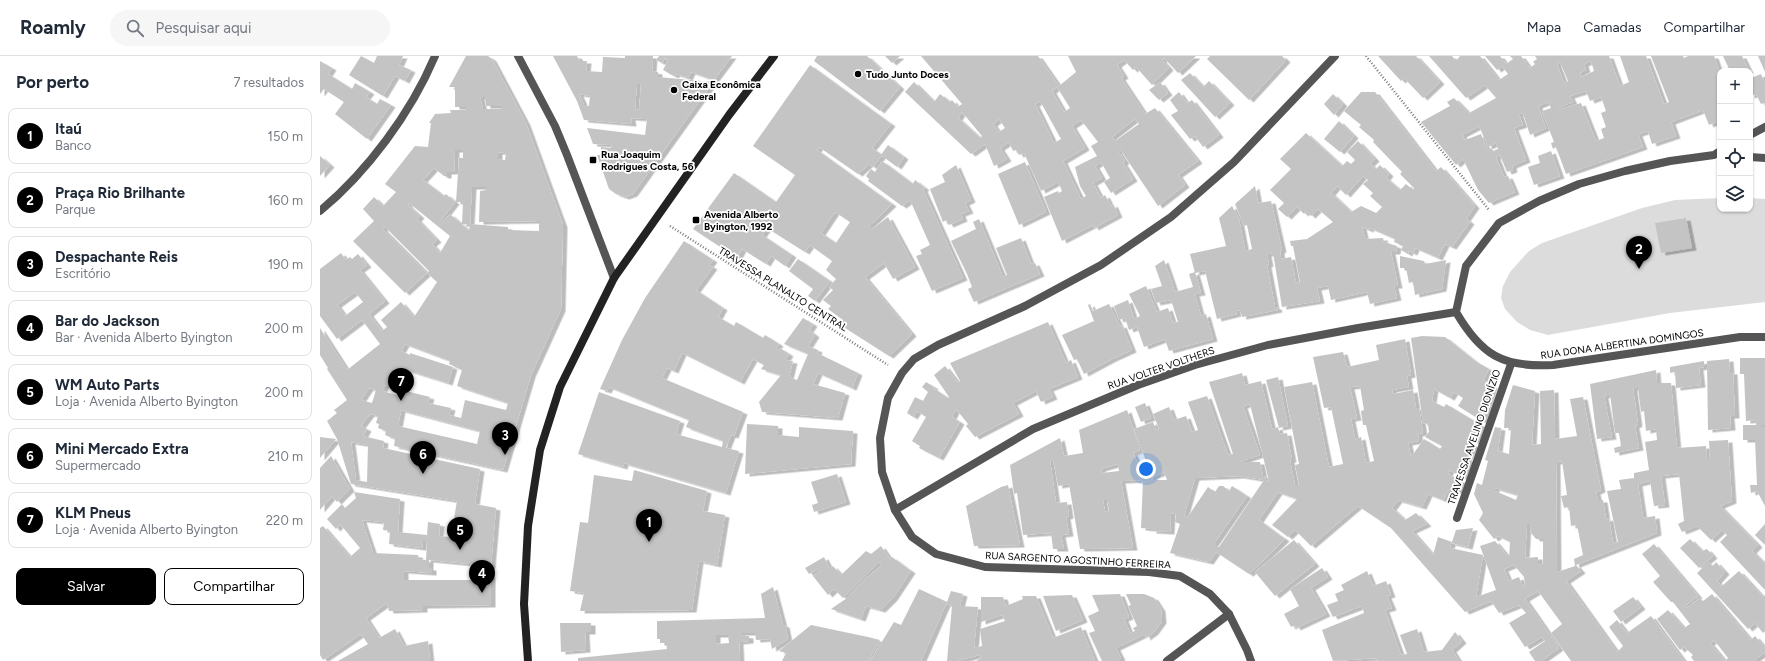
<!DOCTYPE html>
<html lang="pt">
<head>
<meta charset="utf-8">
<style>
  :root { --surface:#fff; --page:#f6f6f7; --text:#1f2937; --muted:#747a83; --line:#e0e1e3; --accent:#000 }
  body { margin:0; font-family:Figtree,sans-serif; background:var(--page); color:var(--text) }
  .controls { position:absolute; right:12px; top:12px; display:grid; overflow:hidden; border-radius:8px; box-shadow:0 1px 3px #0004 }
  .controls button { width:36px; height:36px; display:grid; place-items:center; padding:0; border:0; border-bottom:1px solid var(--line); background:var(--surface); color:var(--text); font:20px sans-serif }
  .you { position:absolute; left:826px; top:413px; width:14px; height:14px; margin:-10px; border:3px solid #fff; border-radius:50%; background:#1a73e8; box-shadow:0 0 0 6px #1a73e833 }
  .badge { display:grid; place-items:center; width:26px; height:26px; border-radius:50%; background:var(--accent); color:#fff; font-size:13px; font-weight:700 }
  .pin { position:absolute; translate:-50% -33px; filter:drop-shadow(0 1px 2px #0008) }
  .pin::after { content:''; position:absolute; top:21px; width:14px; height:12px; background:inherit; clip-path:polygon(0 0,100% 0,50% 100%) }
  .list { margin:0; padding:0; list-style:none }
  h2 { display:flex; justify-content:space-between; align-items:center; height:52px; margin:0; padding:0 16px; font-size:17px }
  h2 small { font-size:13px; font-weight:400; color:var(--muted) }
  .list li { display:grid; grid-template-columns:26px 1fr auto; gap:12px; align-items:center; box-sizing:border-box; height:56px; margin:0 8px 8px; padding:0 8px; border:1px solid var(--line); border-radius:8px }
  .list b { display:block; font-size:15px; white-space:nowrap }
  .list p { margin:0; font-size:13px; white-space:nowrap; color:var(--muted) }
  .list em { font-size:13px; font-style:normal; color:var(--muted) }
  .actions { display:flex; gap:8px; padding:12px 16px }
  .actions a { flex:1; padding:9px 0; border:1px solid var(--accent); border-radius:8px; text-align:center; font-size:14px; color:var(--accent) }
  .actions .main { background:var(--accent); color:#fff }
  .icon { flex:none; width:22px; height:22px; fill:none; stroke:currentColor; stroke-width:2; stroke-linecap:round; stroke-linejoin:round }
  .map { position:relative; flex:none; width:1445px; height:605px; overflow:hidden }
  header { display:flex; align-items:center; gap:24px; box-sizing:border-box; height:56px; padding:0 20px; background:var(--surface); border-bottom:1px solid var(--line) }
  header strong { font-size:19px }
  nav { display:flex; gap:22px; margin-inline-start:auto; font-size:14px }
  .search { width:280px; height:36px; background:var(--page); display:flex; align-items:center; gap:10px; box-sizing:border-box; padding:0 14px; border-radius:22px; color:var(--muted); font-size:15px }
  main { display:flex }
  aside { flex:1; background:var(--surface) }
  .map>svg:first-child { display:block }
  .green { fill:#dcdcdc }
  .building { fill:#c4c4c4; fill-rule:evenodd; filter:url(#shadow) }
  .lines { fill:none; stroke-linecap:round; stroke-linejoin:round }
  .path { stroke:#777; stroke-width:2.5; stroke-dasharray:1 2; stroke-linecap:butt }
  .street { stroke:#555; stroke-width:8 }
  .secondary { stroke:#222; stroke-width:8 }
  .poi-dot { fill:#000; stroke:#fff; stroke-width:1.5 }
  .labels { text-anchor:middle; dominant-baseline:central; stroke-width:3.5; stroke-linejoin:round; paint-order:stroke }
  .poi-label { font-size:10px; font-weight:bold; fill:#000; stroke:#fff; text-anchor:start }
  .street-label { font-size:10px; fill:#000; stroke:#fff }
</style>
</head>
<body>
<header>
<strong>Roamly</strong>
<div class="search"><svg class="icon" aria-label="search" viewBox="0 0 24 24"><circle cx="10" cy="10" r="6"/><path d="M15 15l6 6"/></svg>Pesquisar aqui</div>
<nav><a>Mapa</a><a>Camadas</a><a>Compartilhar</a></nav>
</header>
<main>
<aside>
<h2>Por perto<small>7 resultados</small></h2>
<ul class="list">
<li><span class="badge">1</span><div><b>Itaú</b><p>Banco</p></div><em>150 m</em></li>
<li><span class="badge">2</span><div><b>Praça Rio Brilhante</b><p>Parque</p></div><em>160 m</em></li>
<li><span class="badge">3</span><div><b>Despachante Reis</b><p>Escritório</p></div><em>190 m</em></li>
<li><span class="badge">4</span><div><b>Bar do Jackson</b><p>Bar · Avenida Alberto Byington</p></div><em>200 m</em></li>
<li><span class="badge">5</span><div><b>WM Auto Parts</b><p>Loja · Avenida Alberto Byington</p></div><em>200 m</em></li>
<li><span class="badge">6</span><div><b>Mini Mercado Extra</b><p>Supermercado</p></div><em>210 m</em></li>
<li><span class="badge">7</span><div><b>KLM Pneus</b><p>Loja · Avenida Alberto Byington</p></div><em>220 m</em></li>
</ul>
<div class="actions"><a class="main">Salvar</a><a>Compartilhar</a></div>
</aside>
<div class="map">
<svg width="1445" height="605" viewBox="0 0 1445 605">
  <defs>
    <filter id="shadow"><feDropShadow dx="4.5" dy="2.5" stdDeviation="0" flood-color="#0004"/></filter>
  </defs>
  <rect width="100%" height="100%" fill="#fff"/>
  <polygon class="green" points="1400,142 1400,153 1430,153 1430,142 1445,143 1445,246 1350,257 1228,279 1210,274 1197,266 1185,253 1181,242 1183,230 1190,216 1209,195 1222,187 1322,152 1355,144"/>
  <g class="building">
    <polygon points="41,0 54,7 57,0 83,0 79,9 91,14 85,25 75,20 63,40 29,19"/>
    <path d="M146,0H168L172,3L206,67L243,169L241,253L211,319L183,414L74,390L75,383L65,379L66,375L58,372L59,368L56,367L58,360L50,358L41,370L47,373L43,380L64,385L63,392L160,413L155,448L176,452L171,510L109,504V512H112V517L84,515V524H151L155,519H171V549L103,550V554L69,555L67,547L46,562L59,582L75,573L84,590L108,585L110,605H18L48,588L41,578L3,604L0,599V472L3,470L30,501L40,492L20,468L16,473L7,463L22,448L25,452L36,442L34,436L80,443L78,476L107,479L108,466L120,468L119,480L138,482L139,469L133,468L137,445L31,428L17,383L7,365L17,357L14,354L27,344L7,313L8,312L0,299V272L27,314L60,288L42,264L17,283L0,260V213L21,197L26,204L30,201L32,203L38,198L47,209L40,214L65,245L49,258L62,275L67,271L61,264L81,246L94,261L117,226L107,217L109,215L65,171L63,173L107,217L85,237L33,185L54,165L43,153L54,141L63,150L76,136L65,128L95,90L108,91L111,67H109L115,58L131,57L130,54H146V51H135V31H129ZM160,41H165L166,50H181V53H163ZM135,94H143V102H139L136,146H143L142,168L150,169L149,175L130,158L123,166L121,164L135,146L126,138L124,140L103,124L114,112L124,120H127V116H134ZM178,96L186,97L185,104L178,103ZM152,131H166V134L160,135L159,166L219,165V175L188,174V171L150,168ZM89,147L130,180L120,197L112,188L117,184L97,163L100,160L88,149ZM35,236L43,246L25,260L17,249ZM85,288L130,305L129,308L142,314L137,330L188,347L186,354L145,344L141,362L129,359L131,352L108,347L110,341L82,334L80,340L62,335L65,329L73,331L76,323L84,325L87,314L128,327L133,311L90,297V299L81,295ZM49,332L56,334L52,347L41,344ZM81,354L160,375L157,388L78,370ZM31,386L48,389L47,426L36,424ZM42,464L64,466L63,474L70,475L69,488L102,492L103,485H107L106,504L99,503L98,499L53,497Z"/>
    <path d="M233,0H257L260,5H267L266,15L282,16L283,1L305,2V0H333L332,15L338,16V21L393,26L313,138L305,141L296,138L289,133L277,99H281V91L291,92L292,89L273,88L267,72L325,79L327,63L311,62L312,68L264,64L257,45ZM317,28H321L319,54L315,53ZM259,38L270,40L269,50L264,49Z"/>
    <polygon points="339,0 412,0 394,24 371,16 368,22 356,18 354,20 343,14 348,4 345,2 342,7 336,4"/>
    <polygon points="497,0 547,0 580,31 560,55 494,5"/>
    <polygon points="565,0 580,0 572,7"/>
    <path d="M601,0H718L739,30L756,16L748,0H876L858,17L844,2L842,4L849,12L832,29L816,11L813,14L804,4L797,9L804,20L801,22L825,58L835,52L878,105L858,119L865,129L838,150L800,93L798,95L805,105L803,107L813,123L791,137L784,126L790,122L781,106L775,110L782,122L773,127L781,142L785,139L791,150L793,148L798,159L774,172L773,169L742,185L724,141L738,135L739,137L742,135L738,126L721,135L704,97L699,99L696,94L693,95L689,86L680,92L687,103L674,110L665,88L651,98L585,36L594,26L614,46L620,38L630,46L632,44L638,51L642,48ZM737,31L750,52L744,56L732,35ZM720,45L741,83L734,87L715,48ZM642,56L662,80L660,82L638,62ZM679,63L685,72L679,76L673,68ZM815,63L819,68L795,85L792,81ZM761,64L778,86L771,90L777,100L755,111L760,130L766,140L761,143L743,105L765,92L752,70Z"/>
    <polygon points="890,0 962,0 966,4 929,44 887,3"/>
    <polygon points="1058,0 1096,0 1120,26 1103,42 1084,22 1081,25"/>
    <path d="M1109,0H1132L1136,5L1140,0H1160L1179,24L1188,18L1182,10L1177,14L1165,0H1180L1186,8L1193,3L1190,0H1201L1210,12L1215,8L1213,6L1217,3L1215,0H1289L1300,30L1309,26L1300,0H1326L1344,48L1349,46L1331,0H1363L1364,2L1368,0H1394L1400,17V64L1389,69L1383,54L1351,66L1356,80L1332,88L1328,75L1318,78L1323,91L1246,118L1236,91L1233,93L1231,87L1234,86L1222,55L1231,52L1228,46L1218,50L1226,72L1210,79L1203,57L1199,58L1203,69L1194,72L1206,104L1192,110L1193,114L1187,116L1180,99L1176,101L1184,121L1188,120L1195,136L1169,147L1158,134L1143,103L1136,109L1101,66L1130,50L1127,46L1134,42L1149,57L1176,42L1165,29L1146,42ZM1271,5L1274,15L1261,21L1260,17L1266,14L1264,8ZM1240,6L1248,25L1244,27L1237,8ZM1266,35L1270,45L1281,41L1286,55L1281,57L1286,71L1281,73L1284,82L1276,85L1261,47L1238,54V52L1253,46L1250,40ZM1159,70L1168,91L1176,87L1178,93L1173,95L1172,92L1167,94L1161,78L1145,84L1142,79Z"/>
    <polygon points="1403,0 1422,0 1429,15 1410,15"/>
    <polygon points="1438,0 1445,0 1445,16"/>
    <polygon points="0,5 12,12 8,18 32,33 35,27 50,36 46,41 57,48 60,43 71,49 47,83 15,58 24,46 4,33 0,38"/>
    <path d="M490,9L571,68L552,92L562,99L553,111L549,108L538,118L499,91L497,94L572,148L549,170L552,173L568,161L595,211L573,223L564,207L545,221L592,278L569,300L519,268L523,264L508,253L511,250L503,244L513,234L509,231L516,223L506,214L512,205L490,189L485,196L447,172L442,179L472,199L465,210L451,200L446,208L422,193L417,202L373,173L414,117L456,146L475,119L433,90ZM515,156L530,166L516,187L501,177Z"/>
    <polygon points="870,17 883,31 889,25 910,47 895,61 861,24"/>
    <polygon points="1430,18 1431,22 1441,18 1445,28 1445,47 1441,48 1436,38 1430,40"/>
    <polygon points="840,26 848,37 839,44 829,34"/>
    <polygon points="859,36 867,47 872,44 899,79 883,91 875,80 870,83 851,59 858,55 850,44"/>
    <path d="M1041,36H1055L1116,115L1121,111L1155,150L1146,163L1150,166L1132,191L1125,188L1118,202L1095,192L1093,197L1089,195L1088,198L1081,194L1083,190L1074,186L1075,183L1050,172L1049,174L1042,171L1045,183L1063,182L1064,186L1077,190L1076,196H1071L1078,230H1074L1077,242L1050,248L1047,236L1011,244L1008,230L997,232L1000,245L962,251L953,197L947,198L949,208L947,209L955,251H957L958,254L922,261L920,254L916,255L917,258L897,263L885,215L875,217L870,198L906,190L899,162L912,150L919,163L925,195L932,193L927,169L924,170L915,148L935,130L938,147L951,145L962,194L960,195L961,203L971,201L976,227L980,226L973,190H971L970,185L987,183L1013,166L998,153L991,160L986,155L984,158L977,151L967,161L958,153L964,147L950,134L971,113L960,103L986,77L1022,110L1027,105L1031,108L1035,104L1027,96L1038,85L1055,103L1050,108L1056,113L1060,109L1069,118L1066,122L1080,134L1086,128L1093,134L1094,132L1080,118L1082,116L1053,86L1054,84L1039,71L1041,69L1024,55ZM1043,120L1048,124L1043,128L1053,137L1050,140L1062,151L1056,157L1041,150L1031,156L1011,137L1017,130L1026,139Z"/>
    <polygon points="1013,38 1023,48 1014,59 1004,48"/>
    <polygon points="1019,65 1034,80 1020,96 1004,83"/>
    <polygon points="568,89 584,101 577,111 561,99"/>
    <polygon points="1231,95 1240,120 1214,129 1208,111 1220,107 1218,100"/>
    <polygon points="0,100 10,109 0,120"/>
    <polygon points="562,105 593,128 595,124 605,132 603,133 643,222 612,235 596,200 602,198 600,194 610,189 590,144 582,150 548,125 549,123 546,120 551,113 555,116"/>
    <polygon points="705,106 726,156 699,169 678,118"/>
    <polygon points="636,109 651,144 645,147 649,155 641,158 643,163 629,169 626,164 623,166 610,133 625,126 622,119"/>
    <polygon points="1366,162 1372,192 1341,197 1335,167"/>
    <polygon points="659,163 683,221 687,219 676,192 701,182 711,208 715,207 720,218 654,246 648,233 652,231 647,218 631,185 656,173 653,166"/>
    <polygon points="364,185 393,204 389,209 393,211 376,234 403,252 398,261 414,270 416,266 443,282 445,279 459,288 456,292 459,295 460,292 469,298 465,304 473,305 469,321 477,324 488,298 464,288 483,262 493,268 489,274 495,279 488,290 498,294 497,297 538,317 532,332 498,317 493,328 525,337 518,362 442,356 439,346 461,319 441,313 444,309 433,303 420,326 362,297 354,315 347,312 342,322 423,356 414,380 411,379 406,392 419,395 406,437 304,407 303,411 258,398 279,336 360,365 356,378 402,391 403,385 366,371 369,364 289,331 287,335 280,333 302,284 325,242"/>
    <polygon points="1080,200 1104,205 1105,208 1126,204 1122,233 1095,239 1093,226 1089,227 1086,212 1080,212"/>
    <polygon points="478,203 510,225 495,245 488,240 493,233 469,215"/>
    <polygon points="844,204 855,236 873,231 869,218 875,216 881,237 875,238 881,260 886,258 893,283 849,295 845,283 824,291 817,271 809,274 805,262 799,264 794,250 808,244 814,263 820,260 809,238 826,230 837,256 848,252 853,267 858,266 851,244 836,247 831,233 842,230 835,210"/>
    <polygon points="770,248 773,255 789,248 800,270 802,269 812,294 792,303 764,318 757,303 754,304 742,279 774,265 768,249"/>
    <polygon points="728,266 746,307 751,304 758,321 729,333 733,341 721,346 716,335 693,347 699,358 655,381 646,370 648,368 636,353 632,361 640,366 619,402 599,392 600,390 592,385 606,361 597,355 593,361 587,357 595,341 603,345 608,336 602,331 606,326 614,331 613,332 628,342 629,341 614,319 625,310 638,327 640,325 630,307"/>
    <path d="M1102,280L1125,281L1155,305L1169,313L1163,324L1173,330L1162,365L1138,350L1143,342L1134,336L1130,342L1114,333L1112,345L1124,351L1126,348L1161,369L1158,380L1156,387L1147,381L1145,384L1154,389L1147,403L1150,404L1143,422L1130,414L1128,418L1142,425L1138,436L1130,432L1123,444L1108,438L1102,451L1078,444L1072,452L1085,464L1096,457L1107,468L1092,475L1113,499L1118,481L1132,486L1136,474L1153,472L1148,491L1131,487L1130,492L1163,499L1156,541L1176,534L1160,490L1175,485L1189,502L1190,486L1178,480L1174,483L1159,464L1163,457L1154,438L1157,427L1162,429L1168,405L1165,404L1175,371L1181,372L1178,395L1189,398L1191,372H1184L1185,354L1193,329L1215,335L1212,389L1221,388L1220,335L1234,334L1235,383L1257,380L1250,343L1263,341L1281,434L1276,436L1278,444H1283L1286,463L1289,462L1293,487L1298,486L1287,435L1301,433L1299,424L1314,422V417L1329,414L1325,386L1337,384L1336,373L1326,375L1324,355L1321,356L1318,332H1313L1318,368L1315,370L1319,392L1295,397L1294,392L1301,390L1299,377H1295L1290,338L1284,340L1292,381L1277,383L1270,328L1336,314L1337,327H1351L1357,392L1386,390L1387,403H1390L1389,385L1408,384L1412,445L1400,450L1438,489L1432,495L1445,508V534L1400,486L1407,479L1402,474L1391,484L1377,470L1362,476L1358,468L1364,465L1359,418L1341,420L1345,449L1334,450L1330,425L1318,428L1323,462L1335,460L1337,477L1256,509L1261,515L1246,525L1297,596L1303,590L1289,571L1297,564L1307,577L1331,560L1364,605H1251L1231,577L1242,568L1218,535L1205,543L1239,592L1221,605H1215L1209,596L1225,585L1222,581L1205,591L1189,567L1206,557L1199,549L1179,557L1171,545L1145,556L1071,472L1038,450L991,490L975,474L968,481L952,469L977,443L958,436L939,464L965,483L929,518L896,496L889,506L850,497L860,468L855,466L856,458L851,457L850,476L832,475V473L821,472L823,424L801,425L813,492L760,493L749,428L738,430L733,403L730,404L736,447L747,446L749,460L746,461L749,478L741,479L744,493H733L731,477L703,479L697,437L694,438L690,409L740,382L744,400L763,397L759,374L807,354L820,394L813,397L818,408L826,405L814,373L833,366L836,374L839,373L833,358L849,351L854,364L866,360L872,376L878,374L868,346L887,340L908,399L913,398L889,326L922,317L925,329L941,325L952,373L958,371L960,378L967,377L972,404H970L975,429H979L975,409L979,408L964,331L992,326L1009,411L1023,408L1011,351L1004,352L993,301L1023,296L1027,311L1059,304L1056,289L1085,283L1091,319L1087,320L1089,331L1072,334L1073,338L1093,334L1096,352H1099L1103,377L1098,378L1099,385L1088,387L1091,401L1104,383L1120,393L1122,390L1105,381L1109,376L1108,368L1103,367L1091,282ZM1040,330L1044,354L1041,355L1043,369H1046L1054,405L1046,407L1041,381L1035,383L1031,363L1037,362L1030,331ZM930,348L949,425L946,424L945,420H943L940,406H919L940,399L923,350ZM1242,405L1247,439L1241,440L1244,452L1249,451L1251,470L1257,469L1263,499L1254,503L1255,510L1237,516L1236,406ZM798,408L799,415L782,417L781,413ZM844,416L847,424H833L832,421ZM920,420L944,424L899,491L893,489L927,440L912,430L909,435L903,430H899L895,436L888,431L867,462L864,460L875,422ZM1175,432L1198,439L1196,444L1175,435ZM783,444H787L789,455L785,456ZM1207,468H1210L1211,477L1216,483H1223V508L1218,509V501L1205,502ZM1194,509L1204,521L1205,530L1203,531L1199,521L1189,525L1184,513Z"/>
    <polygon points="1420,302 1445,302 1445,369 1441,369 1441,371 1445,371 1445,450 1437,435 1431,437 1430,429 1437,429 1435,384 1423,384 1423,369 1436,369 1436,364 1426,365 1424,318 1420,318"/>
    <polygon points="1409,303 1410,316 1413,316 1415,360 1410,360 1411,372 1388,374 1387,305"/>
    <polygon points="1384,305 1384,311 1379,312 1381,329 1356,332 1355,316 1350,317 1350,311"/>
    <polygon points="958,321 968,370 959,372 946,324"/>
    <polygon points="825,347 831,362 821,366 815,351"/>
    <polygon points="427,368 458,370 458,379 479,381 479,371 533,375 531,408 425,418"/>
    <polygon points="0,381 16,383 0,402"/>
    <polygon points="11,400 30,433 17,446 12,440 0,454 0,412"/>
    <polygon points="314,414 387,435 383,455 405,459 397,509 379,505 372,554 260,555 264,537 250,535 260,466 268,467 274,419 312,425"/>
    <polygon points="517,418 526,446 494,456 492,449 498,447 491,426"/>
    <polygon points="688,429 700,489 654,490 646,450 681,431"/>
    <polygon points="1445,468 1445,489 1435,479"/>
    <polygon points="1370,483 1382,495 1387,493 1393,500 1379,512 1360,492"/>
    <polygon points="974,484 995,508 955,540 935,516"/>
    <path d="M1334,488L1378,540L1365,550L1367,552L1380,542L1383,545L1392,538L1431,584L1435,580L1445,592V596L1433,605H1374L1371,601L1373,599L1364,591L1360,594L1337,563L1348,554L1364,572L1370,568L1353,546H1351L1333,526L1340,520L1322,498ZM1394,584L1408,602L1405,605L1390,587Z"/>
    <polygon points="561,490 570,503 572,501 591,515 573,542 561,554 546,550 541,563 511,553 527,542 543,525 562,509 559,506 523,542 514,533 508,539 493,520 500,515 498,513 489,518 485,512 504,501 510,513 513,510 521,519 546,495 551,498"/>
    <polygon points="1389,506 1393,510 1396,506 1405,516 1397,525 1402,530 1419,515 1445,543 1445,575 1443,577 1435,567 1428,573 1377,517"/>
    <polygon points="1002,512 1008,521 991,532 1006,558 976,572 975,569 971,571 964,558 979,550 970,533"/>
    <polygon points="1047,515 1053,530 1066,525 1071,539 1067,540 1072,552 1065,554 1081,599 1087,598 1080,579 1097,573 1104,596 1122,594 1135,576 1142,585 1132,594 1139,605 1058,605 1057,602 1013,605 1002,574 1044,557 1042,550 1013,561 1007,549 1018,545 1015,538 1024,534 1021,529"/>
    <path d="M453,531L463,569H465L468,583L452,593L450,583L436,584L435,577H421L420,579L429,580V585L419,586L420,605H258V602L347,593L346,587H340V583H337V565L445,562L441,538ZM396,579H408L409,587L396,588Z"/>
    <polygon points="599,533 627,546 631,535 643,538 640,550 658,551 654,592 662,590 660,573 685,565 682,559 661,566 661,541 683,541 686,550 703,543 702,540 716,540 733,582 761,571 775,605 656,605 661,602 660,599 637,605 627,605 632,550 626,548 601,605 550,605 574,566 581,569"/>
    <polygon points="800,538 809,561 804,563 810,577 815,575 813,572 817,570 808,550 811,549 806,538 824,538 834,542 841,553 842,565 834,576 826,582 825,578 796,592 801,602 797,605 782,605 769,577 775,575 768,560 779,555 772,539"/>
    <polygon points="752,539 763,564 736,575 723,540"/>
    <polygon points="1313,541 1321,551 1301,566 1293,555"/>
    <polygon points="240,567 271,567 271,576 265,576 266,594 241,596"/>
    <polygon points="491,569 548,581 560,584 548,605 462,605 466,597 459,595"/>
  </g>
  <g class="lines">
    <g class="path">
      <polyline points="1046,0 1169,154"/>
      <polyline points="350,170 568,309"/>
    </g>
    <g class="street">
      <polyline points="198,0 235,70 247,99 294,222"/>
      <polyline points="1430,79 1445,71"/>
      <path d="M1400,95L1394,99L1350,105L1305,115L1259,128L1219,145L1179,167L1146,210L1136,256C1161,299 1183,312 1233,309L1420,281H1445"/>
      <polyline points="1430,101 1445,102"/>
      <path d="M0,155C47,116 91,57 115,0"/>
      <polyline points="575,454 713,373 818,329 875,309 948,289 1038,272 1136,256"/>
      <polyline points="1137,462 1191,308"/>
      <polyline points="847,605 909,558"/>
      <polyline points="931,605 927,594 909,558 890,538 860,520 829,516 665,511 616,498 592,481 575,454 562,416 560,382 568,342 582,317 594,303 618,289 705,250 781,209 851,161 914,106 1015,0"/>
    </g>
    <polyline class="secondary" points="208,605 204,548 208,470 220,394 240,331 294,222 409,59 454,0"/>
  </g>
  <g class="poi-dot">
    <circle cx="538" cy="18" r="4"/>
    <circle cx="354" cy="34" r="4"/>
    <rect x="269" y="100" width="8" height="8" rx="2"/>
    <rect x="372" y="160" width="8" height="8" rx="2"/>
  </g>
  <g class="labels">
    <g class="poi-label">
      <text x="546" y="18">Tudo Junto Doces</text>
      <text x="362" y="28">Caixa Econômica<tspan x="362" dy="12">Federal</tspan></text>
      <text x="281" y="98">Rua Joaquim<tspan x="281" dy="12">Rodrigues Costa, 56</tspan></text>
      <text x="384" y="158">Avenida Alberto<tspan x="384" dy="12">Byington, 1992</tspan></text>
    </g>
    <g class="street-label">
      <text transform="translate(463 233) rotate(32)">TRAVESSA PLANALTO CENTRAL</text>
      <text transform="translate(1302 288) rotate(-8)">RUA DONA ALBERTINA DOMINGOS</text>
      <text transform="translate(841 312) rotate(-19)">RUA VOLTER VOLTHERS</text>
      <text transform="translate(1154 381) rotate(-71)">TRAVESSA AVELINO DIONÍZIO</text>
      <text transform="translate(758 504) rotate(3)">RUA SARGENTO AGOSTINHO FERREIRA</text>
    </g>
  </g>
</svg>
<div class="controls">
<button>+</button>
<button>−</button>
<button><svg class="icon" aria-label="locate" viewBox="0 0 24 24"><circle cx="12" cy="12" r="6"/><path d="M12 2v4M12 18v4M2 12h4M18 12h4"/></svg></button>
<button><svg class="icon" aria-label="layers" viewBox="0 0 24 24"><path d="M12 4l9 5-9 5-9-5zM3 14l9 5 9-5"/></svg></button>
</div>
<div class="you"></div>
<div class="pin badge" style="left:329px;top:486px">1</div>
<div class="pin badge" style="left:1319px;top:213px">2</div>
<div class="pin badge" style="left:185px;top:399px">3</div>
<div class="pin badge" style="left:162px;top:537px">4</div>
<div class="pin badge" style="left:140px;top:494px">5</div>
<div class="pin badge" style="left:103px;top:418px">6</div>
<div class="pin badge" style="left:81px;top:345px">7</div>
</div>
</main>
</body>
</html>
